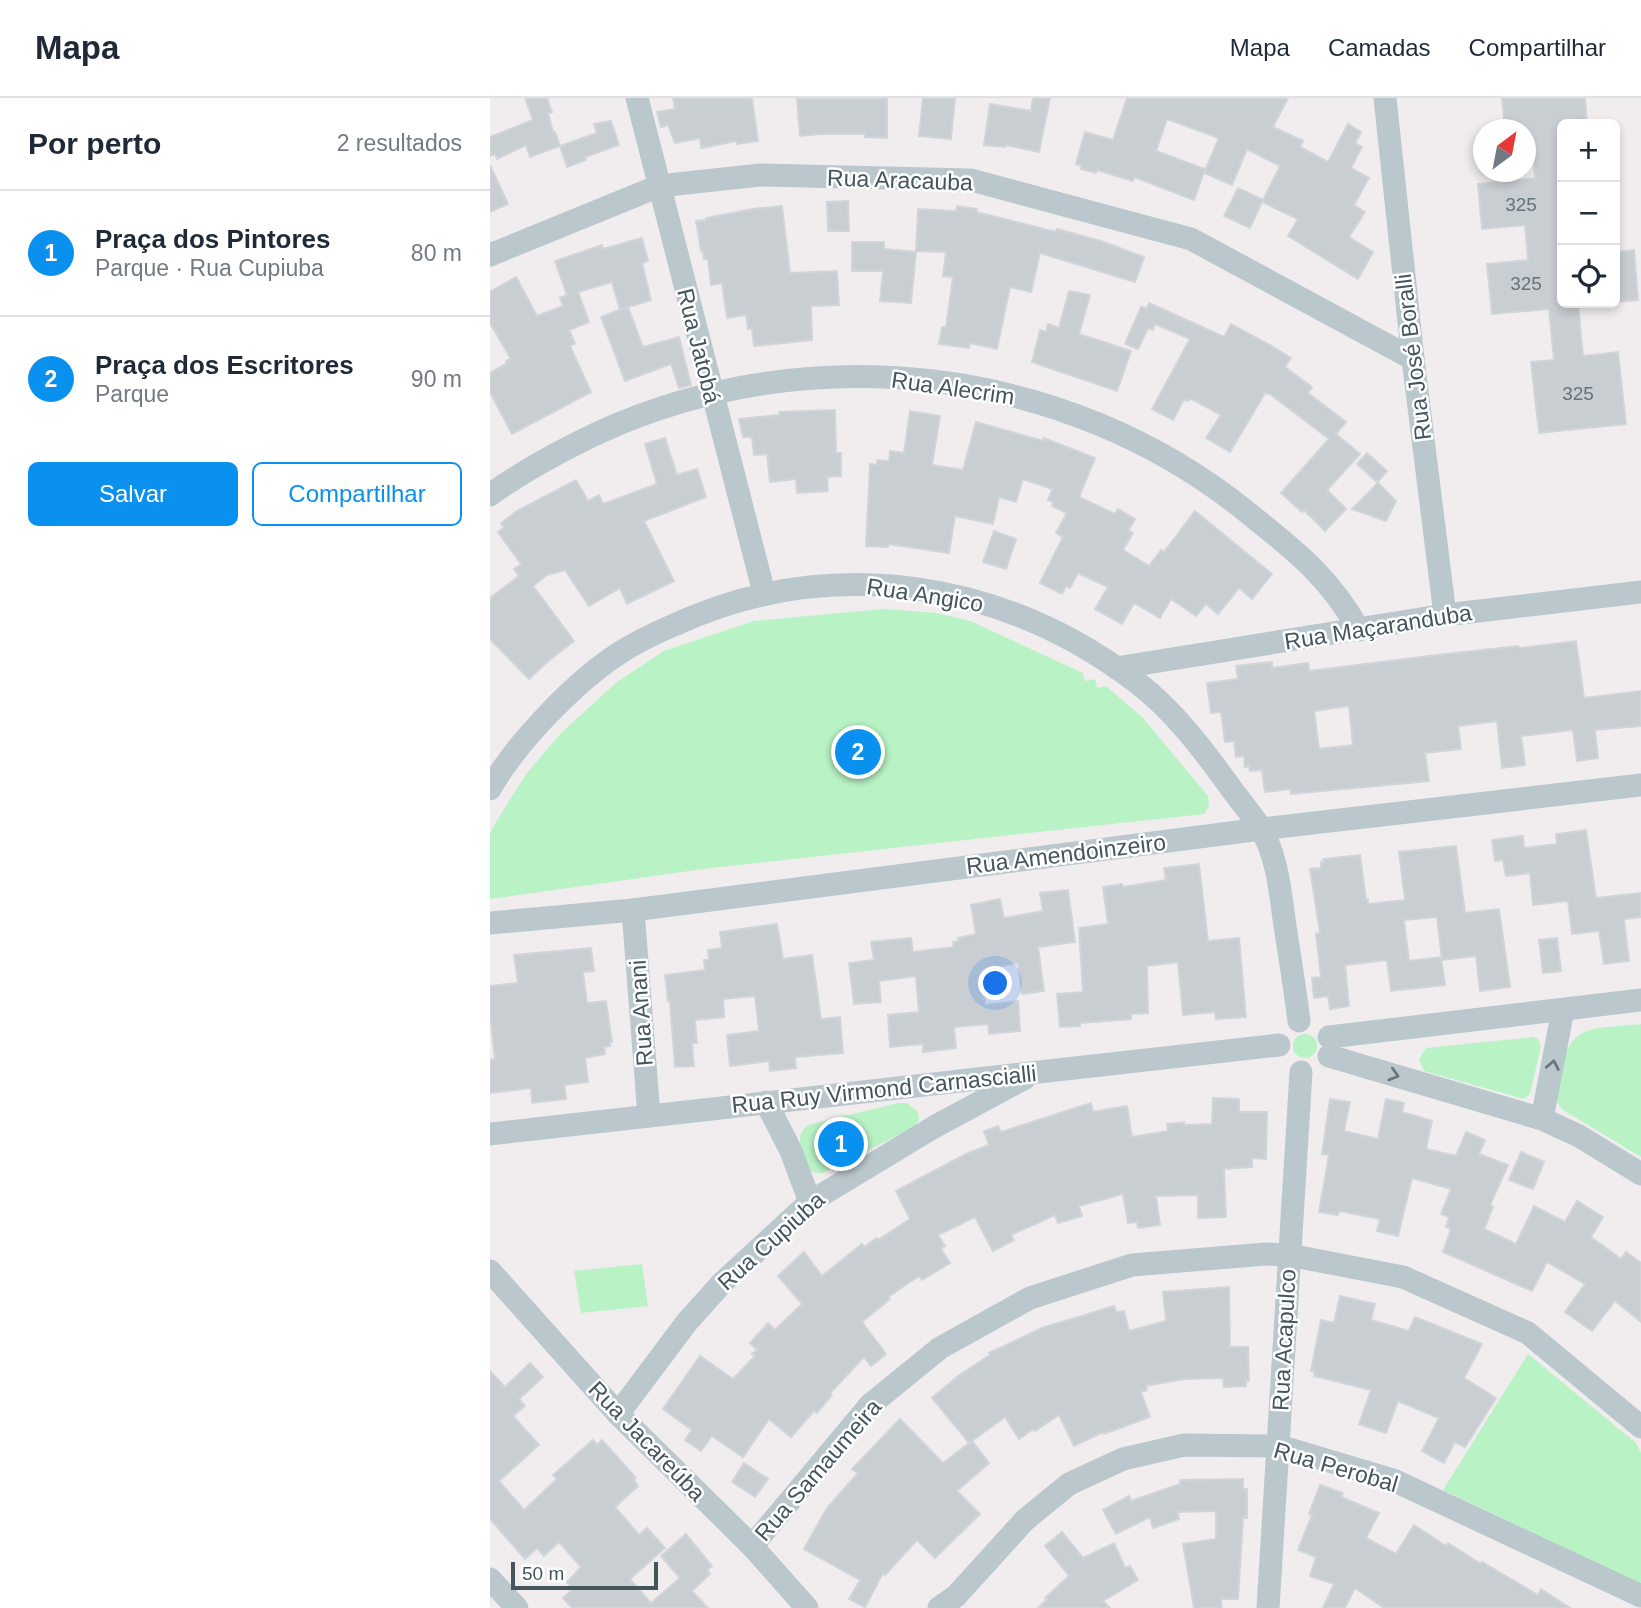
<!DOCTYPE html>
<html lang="pt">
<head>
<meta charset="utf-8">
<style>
  :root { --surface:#fff; --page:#f2f2f3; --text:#1f2937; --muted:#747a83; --line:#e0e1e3; --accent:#0a90ee }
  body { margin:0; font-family:Arial,sans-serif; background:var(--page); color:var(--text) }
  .controls { position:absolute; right:21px; top:21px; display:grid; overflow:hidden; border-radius:10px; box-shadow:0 4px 10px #0003 }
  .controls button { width:63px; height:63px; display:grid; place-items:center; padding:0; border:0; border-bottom:2px solid var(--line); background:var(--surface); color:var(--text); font:35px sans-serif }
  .compass { position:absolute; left:983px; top:21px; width:63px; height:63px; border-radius:50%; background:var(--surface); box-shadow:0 4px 10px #0003; rotate:32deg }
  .scale { position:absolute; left:21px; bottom:18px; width:147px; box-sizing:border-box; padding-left:7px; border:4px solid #44555d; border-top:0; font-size:19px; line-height:24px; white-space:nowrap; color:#44555d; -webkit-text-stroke:5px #fff; paint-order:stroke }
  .you { position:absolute; left:506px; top:886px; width:24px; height:24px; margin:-18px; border:5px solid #fff; border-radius:50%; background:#1a73e8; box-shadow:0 0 0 10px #1a73e833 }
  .badge { display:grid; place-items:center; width:46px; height:46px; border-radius:50%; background:var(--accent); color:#fff; font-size:23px; font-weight:700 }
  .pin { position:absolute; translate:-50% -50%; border:4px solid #fff; box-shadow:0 2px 7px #0006 }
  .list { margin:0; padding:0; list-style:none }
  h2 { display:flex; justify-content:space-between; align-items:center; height:91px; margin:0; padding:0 28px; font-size:30px }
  h2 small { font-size:23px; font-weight:400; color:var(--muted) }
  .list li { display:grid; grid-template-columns:46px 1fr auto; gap:21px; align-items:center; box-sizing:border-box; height:126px; padding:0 28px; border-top:2px solid var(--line) }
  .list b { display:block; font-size:26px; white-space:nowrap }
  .list p { margin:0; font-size:23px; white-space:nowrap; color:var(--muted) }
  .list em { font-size:23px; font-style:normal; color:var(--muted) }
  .actions { display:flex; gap:14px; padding:21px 28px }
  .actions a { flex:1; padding:16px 0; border:2px solid var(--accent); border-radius:10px; text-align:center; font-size:24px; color:var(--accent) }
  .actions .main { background:var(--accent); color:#fff }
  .icon { flex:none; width:38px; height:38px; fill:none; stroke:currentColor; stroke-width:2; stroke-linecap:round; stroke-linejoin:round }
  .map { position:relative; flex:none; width:1151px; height:1510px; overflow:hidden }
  header { display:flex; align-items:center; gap:42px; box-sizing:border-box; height:98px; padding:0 35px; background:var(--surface); border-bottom:2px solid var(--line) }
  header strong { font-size:33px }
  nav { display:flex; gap:38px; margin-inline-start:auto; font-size:24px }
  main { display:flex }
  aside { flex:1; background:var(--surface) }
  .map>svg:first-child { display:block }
  .green { fill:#b8f2c5 }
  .building { fill:#c9ced3; stroke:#d1d5da; stroke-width:2; fill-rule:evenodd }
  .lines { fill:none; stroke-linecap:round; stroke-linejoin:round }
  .minor { stroke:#bac8ce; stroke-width:23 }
  .oneway { stroke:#67787f }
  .labels { text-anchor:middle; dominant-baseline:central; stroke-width:5; stroke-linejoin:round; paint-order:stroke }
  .number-label { font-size:19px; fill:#65737a }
  .street-label { font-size:23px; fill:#44555d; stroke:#fff }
</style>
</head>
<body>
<header>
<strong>Mapa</strong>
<nav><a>Mapa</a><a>Camadas</a><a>Compartilhar</a></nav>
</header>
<main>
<aside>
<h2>Por perto<small>2 resultados</small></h2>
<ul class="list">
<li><span class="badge">1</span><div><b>Praça dos Pintores</b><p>Parque · Rua Cupiuba</p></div><em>80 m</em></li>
<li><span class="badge">2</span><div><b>Praça dos Escritores</b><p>Parque</p></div><em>90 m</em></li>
</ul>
<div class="actions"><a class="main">Salvar</a><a>Compartilhar</a></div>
</aside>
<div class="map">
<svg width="1151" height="1510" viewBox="0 0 1151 1510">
  <rect width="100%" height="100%" fill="#f1edee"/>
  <g class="green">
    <polygon points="393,511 447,515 480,523 593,575 595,583 605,581 607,590 616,588 653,620 718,698 719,708 714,716 221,770 0,801 0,735 7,722 37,675 72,634 127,584 174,553 264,523"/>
    <path d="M1151,926V1059L1073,1012C1064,1003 1066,994 1068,982C1080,923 1099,932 1151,926Z"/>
    <circle cx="815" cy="948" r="12"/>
    <polygon points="1043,939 1048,941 1051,948 1040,996 1034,1001 934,973 929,961 936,950"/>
    <path d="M408,1005H417L428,1014L429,1022L424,1029L333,1075C329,1075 324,1075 321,1073C312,1068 307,1042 312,1033C315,1029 318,1028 322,1026Z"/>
    <polygon points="152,1166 158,1208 91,1215 84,1173"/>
    <polygon points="1038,1256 1146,1345 1151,1355 1151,1486 953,1392"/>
  </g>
  <g class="building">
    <polygon points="35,0 57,0 62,14 58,15 63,34 65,34 70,48 40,59 36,47 7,61 5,56 0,58 0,39 43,22"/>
    <polygon points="183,0 262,0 268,43 247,46 247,43 211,50 210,40 185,45 178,27 171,29 167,14 185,11"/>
    <polygon points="397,0 397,40 375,39 375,36 331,36 310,38 307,1"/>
    <polygon points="433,0 465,0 461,41 429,38"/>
    <polygon points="543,0 560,0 549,54 516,47 515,49 494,47 500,6 541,13"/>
    <polygon points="637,0 798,0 783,29 813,43 810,49 838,64 858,26 871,34 865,45 872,49 861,70 879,80 864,107 875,114 859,139 883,154 868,181 798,138 808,121 772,104 760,130 734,118 748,90 773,102 790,68 757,51 742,87 714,75 729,40 677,21 666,53 715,71 704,102 644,79 643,83 607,72 606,75 591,71 592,68 586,66 595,34 623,42"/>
    <polygon points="1012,0 1095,0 1097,26 1072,26 1072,205 1088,205 1093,258 1128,254 1136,326 1049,335 1041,264 1064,262 1059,211 1002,216 997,166 1038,162 1035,127 992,131 988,86 1045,80 1041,46 1035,46 1035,32 1015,32"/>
    <polygon points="121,23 129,47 95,59 96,62 77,69 70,48 107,35 104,26"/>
    <polygon points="0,67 18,106 0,114"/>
    <polygon points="358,103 359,133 338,133 337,104"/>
    <polygon points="292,108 300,175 347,173 349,207 321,208 322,242 264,248 262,230 258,231 256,217 237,220 232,185 221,187 218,161 214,161 213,152 211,153 206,123 216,122 216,120 263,111"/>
    <polygon points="467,108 487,111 486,114 566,134 567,131 611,143 654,159 645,184 550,155 541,194 520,189 507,251 480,245 479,250 449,246 452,229 456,229 463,179 453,178 456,154 426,153 428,111 466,113"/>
    <polygon points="152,140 158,163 152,165 161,202 138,209 153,249 189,239 201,287 189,290 181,266 135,283 111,219 137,209 130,212 122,184 88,194 99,224 79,232 85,245 80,248 101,294 22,336 0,294 0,275 17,265 16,263 21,261 0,225 0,194 26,179 47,218 73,208 70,200 77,197 65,163 112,147 113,151"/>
    <polygon points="362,144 394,144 394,151 426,154 421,205 390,203 393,173 362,173"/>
    <polygon points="1144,152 1148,202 1125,204 1125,154"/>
    <polygon points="579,193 600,197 589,236 641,253 627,293 542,264 550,232 556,234 558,226 569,230"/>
    <polygon points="659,205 734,239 741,226 780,247 801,260 795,269 822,289 818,295 856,324 846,336 870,356 837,392 856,411 835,433 814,412 812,414 791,395 839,341 780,296 775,295 740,354 716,340 731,317 700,300 698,303 694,301 683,322 662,311 700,241 665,226 663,232 658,230 648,251 635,246 651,209 657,210"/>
    <polygon points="345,312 346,355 351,355 351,378 337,379 338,393 307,395 306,381 280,384 277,356 264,357 262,339 253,339 249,321 289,317 289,314"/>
    <polygon points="420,313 450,318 442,367 473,372 486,324 554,343 554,340 605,360 589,399 625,416 628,411 645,421 638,433 643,435 633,452 659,468 671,452 674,454 705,413 782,476 762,501 749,490 728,516 716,506 706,518 681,501 670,520 644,505 632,526 605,511 618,489 588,475 580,490 576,488 572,496 550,485 573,439 566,435 577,415 562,408 563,404 558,402 562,391 533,381 526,404 509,399 503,426 465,418 459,455 398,446 398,449 376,448 380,366 387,367 387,362 399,363 400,353 414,355"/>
    <polygon points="175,340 187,377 207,371 216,399 154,423 184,483 137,506 130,490 99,508 75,472 57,477 43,488 84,543 57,564 39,581 0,541 0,500 29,478 24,471 31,466 8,434 14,430 11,425 27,413 86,382 98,403 109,397 113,406 167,386 155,346"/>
    <polygon points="877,355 897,373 887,384 867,366"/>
    <polygon points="888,385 906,403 896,423 862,411"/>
    <polygon points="504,433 526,441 516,471 493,464"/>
    <path d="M1086,543L1094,600L1151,593V628L1105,632L1108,660L1087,663L1083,632L1031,638L1035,667L1012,670L1007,623L968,628L971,651L935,655L939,683L801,696L800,691L775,694L772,672L760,673L759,668L755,669L754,658L746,659L744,643L735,644L731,614L721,615L717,585L748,581L746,568L782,564V570L818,565L819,573L947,557L1028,548L1029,550ZM859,608L863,647L829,651L824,613Z"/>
    <polygon points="1096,732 1106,800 1151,795 1151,819 1134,821 1139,863 1114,866 1109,833 1082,836 1078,803 1043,807 1040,775 1016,778 1013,762 1005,763 1002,742 1033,738 1034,750 1067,746 1066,736"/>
    <polygon points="966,748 975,815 1009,811 1020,889 990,893 986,858 952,862 947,819 914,822 919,863 951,859 955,887 901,893 897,862 855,867 859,908 840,911 838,898 824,900 822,880 831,879 826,836 830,835 820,771 831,770 831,764 834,764 833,761 870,757 876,802 878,801 878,806 915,802 909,754"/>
    <polygon points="709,766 718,843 749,840 756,919 726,921 725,914 693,917 688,864 657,868 658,915 641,916 641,921 590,925 590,928 570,929 567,896 593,894 589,830 618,826 613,789 632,786 633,789 676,782 674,770"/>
    <polygon points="578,792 585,844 548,849 554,893 532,896 528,865 492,872 495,907 528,903 530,933 499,936 498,926 464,929 466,950 433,954 433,946 400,949 398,917 429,914 426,878 389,883 391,904 364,906 359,865 384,862 381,844 421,840 423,854 464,849 463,844 469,843 468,840 486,836 481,807 510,801 514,820 553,813 550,795"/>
    <polygon points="287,826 293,861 322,857 331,921 350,919 353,955 305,959 306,970 280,973 279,963 240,968 237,937 269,933 265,898 233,901 234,919 205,922 207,945 202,945 204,968 185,969 180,903 178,903 175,877 215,872 214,862 219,862 218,852 232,850 230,834"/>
    <polygon points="1067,840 1071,873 1053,875 1049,842"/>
    <polygon points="101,850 104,873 93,874 97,905 116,903 122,944 120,944 120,948 114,949 115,956 95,960 98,984 74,987 76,1001 42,1005 41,990 0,995 0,962 5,961 0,917 0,888 28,885 24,857"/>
    <polygon points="723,1000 749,1001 749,1014 777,1014 776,1061 762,1060 762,1069 734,1071 736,1119 708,1120 708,1097 666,1098 670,1127 648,1130 647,1124 638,1125 633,1096 589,1108 592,1118 568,1125 565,1117 521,1137 524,1142 503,1153 485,1119 448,1137 455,1148 451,1151 460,1165 432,1182 429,1178 398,1199 400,1201 372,1224 396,1256 381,1268 374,1259 340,1295 342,1297 327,1315 324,1313 301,1339 279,1321 253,1359 222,1338 211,1353 195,1342 202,1332 173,1311 210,1258 243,1281 265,1258 262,1256 267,1252 260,1245 278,1225 285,1232 312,1206 288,1178 314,1154 332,1178 372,1146 374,1149 387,1140 388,1142 420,1121 406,1093 476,1056 499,1047 494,1033 508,1028 511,1034 601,1005 603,1014 637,1008 642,1039 678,1033 677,1026 694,1024 694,1027 722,1026"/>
    <polygon points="840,1001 860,1004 854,1033 888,1041 896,1001 914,1005 912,1014 942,1023 936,1051 966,1058 976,1034 995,1042 989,1056 1018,1067 1000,1107 1003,1109 994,1131 1026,1146 1044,1108 1075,1124 1087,1103 1113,1119 1101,1139 1131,1161 1136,1154 1151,1165 1151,1224 1125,1203 1102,1233 1075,1214 1095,1186 1057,1164 1042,1193 953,1154 961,1131 956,1129 959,1119 951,1116 961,1091 922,1080 908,1138 887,1133 890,1121 849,1113 848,1117 829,1114 839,1057 832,1056"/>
    <polygon points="1031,1054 1054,1064 1043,1091 1019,1082"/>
    <polygon points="739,1189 740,1249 758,1249 759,1283 756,1282 756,1288 734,1289 733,1280 693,1281 656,1288 657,1292 651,1294 660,1319 614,1336 613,1334 584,1348 569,1317 545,1333 543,1331 529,1341 515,1319 479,1345 442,1300 468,1278 500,1257 499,1255 552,1230 624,1208 626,1214 634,1213 639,1233 676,1223 673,1194"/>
    <polygon points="850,1198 885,1206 881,1222 919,1233 925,1219 992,1246 974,1280 1006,1300 975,1349 965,1344 954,1365 932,1353 949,1320 908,1303 896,1335 869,1326 881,1292 824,1278 825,1274 821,1273 831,1222 844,1225"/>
    <polygon points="40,1265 53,1279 29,1301 35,1308 23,1318 49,1347 9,1383 34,1412 67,1381 63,1377 103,1342 107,1347 112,1342 146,1380 144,1382 148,1388 125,1409 149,1437 157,1430 175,1450 140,1481 161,1505 190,1480 171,1458 196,1436 222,1468 217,1472 220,1476 202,1493 218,1510 82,1510 73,1500 83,1491 77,1484 91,1469 69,1444 54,1458 47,1450 35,1461 0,1421 0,1273 15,1289"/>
    <polygon points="410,1321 453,1365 482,1343 499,1365 467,1393 490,1416 445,1460 427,1442 395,1477 393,1475 375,1509 359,1501 370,1482 314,1451 337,1410 368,1375 362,1371"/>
    <polygon points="254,1365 278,1381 265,1399 242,1384"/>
    <polygon points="753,1381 753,1391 757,1391 757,1420 753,1420 748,1501 731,1501 732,1510 704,1510 693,1446 726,1441 726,1413 688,1414 689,1421 663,1430 660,1419 626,1436 613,1412 639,1398 641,1403 690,1386 690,1382"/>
    <polygon points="830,1387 853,1395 851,1399 889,1415 876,1440 906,1456 924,1427 956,1448 958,1445 991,1466 992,1464 1048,1497 1051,1491 1080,1510 894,1510 865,1490 855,1510 833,1510 844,1486 820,1478 826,1459 808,1452 822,1417 819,1416"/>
    <polygon points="572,1434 593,1460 624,1445 635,1470 640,1468 648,1482 613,1503 620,1510 548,1510 557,1502 555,1500 579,1478 555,1448"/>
  </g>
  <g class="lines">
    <g class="minor">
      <polyline points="147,0 274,495"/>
      <polyline points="895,0 923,261 955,517"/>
      <polyline points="0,157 169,88 270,77 481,82 701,141 923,261"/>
      <path d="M0,397C34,372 72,352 110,334C322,238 576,268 757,414C805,453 838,477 869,532"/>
      <polyline points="626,570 955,517 1151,494"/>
      <path d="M0,691C25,646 85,584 128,556C146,544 165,535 184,527C338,456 510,481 645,583C684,612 715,654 743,693C752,705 762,717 770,729C788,759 790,794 795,828C800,860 805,891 809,923"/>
      <polyline points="143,812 159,1018"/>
      <polyline points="0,825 143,812 771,731 1151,687"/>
      <polyline points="839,939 1151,902"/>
      <polyline points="839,958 1052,1021 1089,1038 1151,1076"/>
      <polyline points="276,1004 301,1053 320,1104"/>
      <polyline points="1052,1021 1073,912"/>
      <polyline points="0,1036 789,947"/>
      <polyline points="0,1173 128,1316 262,1448 317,1510"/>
      <polyline points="128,1316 197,1224 232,1185 320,1104 444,1029 535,980"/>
      <polyline points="262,1448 380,1307 450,1250 540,1200 642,1167 776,1156 799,1157 913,1179 1038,1235 1151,1329"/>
      <polyline points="0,1481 27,1510"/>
      <polyline points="449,1510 466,1498 535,1422 579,1386 633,1361 694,1347 789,1348 903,1382 1151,1498"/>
      <polyline points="778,1510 811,974"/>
    </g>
  </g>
  <defs><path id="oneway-chevron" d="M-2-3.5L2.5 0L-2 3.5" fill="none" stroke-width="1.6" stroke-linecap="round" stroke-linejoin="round" transform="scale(1.75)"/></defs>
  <g class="oneway">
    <use href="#oneway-chevron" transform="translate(1063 967) rotate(-79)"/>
    <use href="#oneway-chevron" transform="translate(904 977) rotate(17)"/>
  </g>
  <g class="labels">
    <g class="number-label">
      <text x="1031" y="106">325</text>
      <text x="1036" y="185">325</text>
      <text x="1088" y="295">325</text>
    </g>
    <g class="street-label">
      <text transform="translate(410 82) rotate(2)">Rua Aracauba</text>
      <text transform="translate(209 248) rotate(76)">Rua Jatobá</text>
      <text transform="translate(923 259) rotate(-97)">Rua José Boralli</text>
      <text transform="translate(463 290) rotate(8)">Rua Alecrim</text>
      <text transform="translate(435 497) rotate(9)">Rua Angico</text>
      <text transform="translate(888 529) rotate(-9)">Rua Maçaranduba</text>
      <text transform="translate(576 756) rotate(-7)">Rua Amendoinzeiro</text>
      <text transform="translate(151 915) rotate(-94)">Rua Anani</text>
      <text transform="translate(394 991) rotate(-6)">Rua Ruy Virmond Carnascialli</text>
      <text transform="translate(281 1143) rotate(-42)">Rua Cupiuba</text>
      <text transform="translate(794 1242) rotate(-87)">Rua Acapulco</text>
      <text transform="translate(157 1343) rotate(46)">Rua Jacareúba</text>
      <text transform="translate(846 1369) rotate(16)">Rua Perobal</text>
      <text transform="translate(328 1372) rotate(-49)">Rua Samaumeira</text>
    </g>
  </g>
</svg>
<div class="controls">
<button>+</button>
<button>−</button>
<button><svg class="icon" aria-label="locate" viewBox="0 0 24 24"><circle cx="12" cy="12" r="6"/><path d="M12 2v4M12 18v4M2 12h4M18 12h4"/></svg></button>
</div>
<svg class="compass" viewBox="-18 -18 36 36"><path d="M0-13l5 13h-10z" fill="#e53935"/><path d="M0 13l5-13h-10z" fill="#747a83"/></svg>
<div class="scale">50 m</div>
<div class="you"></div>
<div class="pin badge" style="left:351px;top:1046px">1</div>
<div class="pin badge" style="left:368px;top:654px">2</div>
</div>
</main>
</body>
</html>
